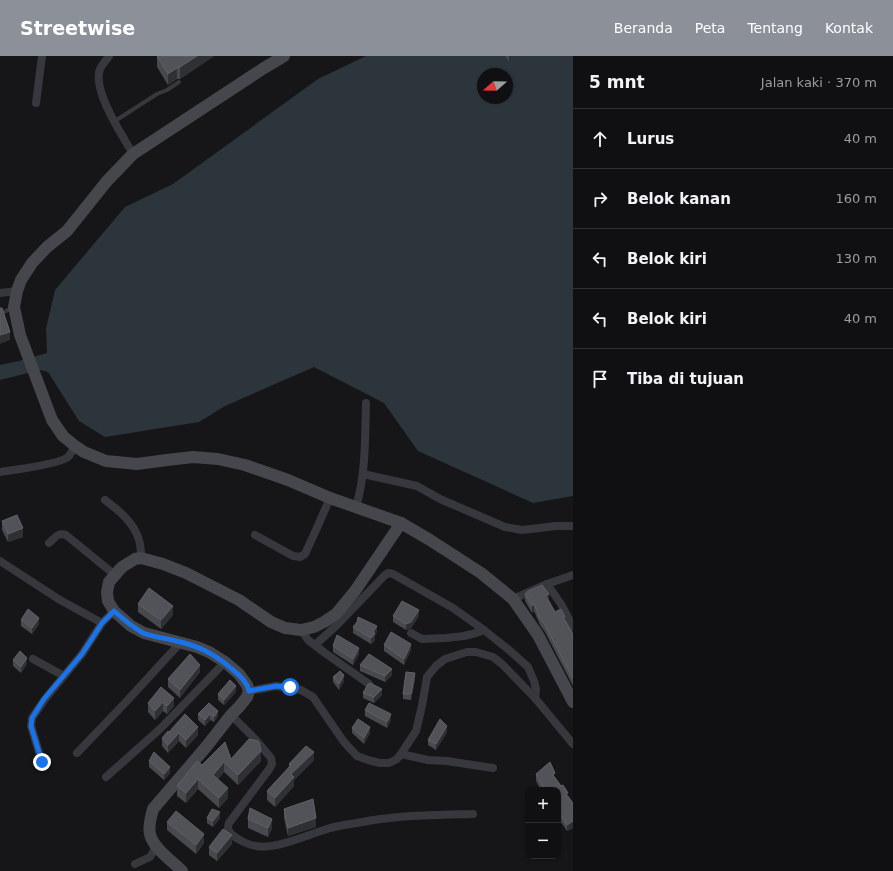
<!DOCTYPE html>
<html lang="id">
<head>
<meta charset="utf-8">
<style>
  :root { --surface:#101012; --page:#1e1e20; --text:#f1f3f6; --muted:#9c9d9f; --line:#303032; --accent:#8c9099 }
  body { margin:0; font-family:"DejaVu Sans",sans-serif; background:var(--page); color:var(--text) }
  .controls { position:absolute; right:12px; bottom:12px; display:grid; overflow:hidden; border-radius:8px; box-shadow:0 1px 3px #0004 }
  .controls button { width:36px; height:36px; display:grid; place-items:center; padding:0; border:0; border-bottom:1px solid var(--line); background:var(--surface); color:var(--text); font:20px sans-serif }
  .compass { position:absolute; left:477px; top:12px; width:36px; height:36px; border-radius:50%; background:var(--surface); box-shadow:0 1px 3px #0004; rotate:250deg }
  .stop { position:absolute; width:12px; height:12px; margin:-9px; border:3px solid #1a73e8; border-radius:50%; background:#fff }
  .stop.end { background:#1a73e8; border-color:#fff; box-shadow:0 1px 4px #0008 }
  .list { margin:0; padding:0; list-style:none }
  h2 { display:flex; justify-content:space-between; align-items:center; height:52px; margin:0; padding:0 16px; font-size:17px }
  h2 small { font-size:13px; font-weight:400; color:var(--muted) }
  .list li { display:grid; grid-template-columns:26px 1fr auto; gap:12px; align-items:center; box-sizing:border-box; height:60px; padding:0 16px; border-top:1px solid var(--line) }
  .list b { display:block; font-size:15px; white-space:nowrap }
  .list em { font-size:13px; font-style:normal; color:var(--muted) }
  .icon { flex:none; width:22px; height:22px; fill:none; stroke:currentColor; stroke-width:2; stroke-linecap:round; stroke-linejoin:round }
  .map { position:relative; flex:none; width:573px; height:815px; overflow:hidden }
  header { display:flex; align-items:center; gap:24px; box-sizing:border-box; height:56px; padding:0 20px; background:var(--accent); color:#fff }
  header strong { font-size:19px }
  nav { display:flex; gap:22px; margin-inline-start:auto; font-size:14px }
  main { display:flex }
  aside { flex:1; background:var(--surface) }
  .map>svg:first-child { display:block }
  .water { fill:#2c353c; fill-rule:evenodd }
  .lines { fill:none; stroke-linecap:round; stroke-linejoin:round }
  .lane { stroke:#37383d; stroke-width:4 }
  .street { stroke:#37383d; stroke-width:8 }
  .secondary { stroke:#45474d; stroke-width:12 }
  .wall { fill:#47494d }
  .shaded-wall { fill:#2f3033 }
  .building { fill:#525359; stroke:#5f6168 }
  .route { stroke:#1a73e8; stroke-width:5 }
</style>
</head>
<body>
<header>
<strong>Streetwise</strong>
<nav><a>Beranda</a><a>Peta</a><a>Tentang</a><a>Kontak</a></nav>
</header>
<main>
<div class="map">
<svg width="573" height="815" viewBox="0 0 573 815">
  <rect width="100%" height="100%" fill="#161618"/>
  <path class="water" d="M366,0H573V440L533,447L418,395L384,347L314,311L225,350L199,366L105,381L79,365L48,316L40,314L0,324V309L19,305L47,297L46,273L55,234L125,151L173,128L318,23ZM483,18H507V42H483Z"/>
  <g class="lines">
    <g class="lane">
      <polyline points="115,65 157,38 167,34 179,26"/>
      <polyline points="0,258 12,252"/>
    </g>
    <g class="street">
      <path d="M109,0C106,4 102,9 100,13C92,34 122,79 133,98"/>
      <polyline points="36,47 42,0"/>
      <polyline points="0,237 17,235"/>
      <path d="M0,416C13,414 61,408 68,401C71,398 73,393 75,390"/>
      <polyline points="363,418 417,430 440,443 505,471 522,474 556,470 573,470"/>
      <path d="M105,444C118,454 134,466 139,484C141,490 141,496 141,502"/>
      <path d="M356,451C366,417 365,382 366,347"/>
      <polyline points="255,479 293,500 300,501 305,498 316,474 330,442"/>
      <path d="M49,487C55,482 58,476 66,479L115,519"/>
      <polyline points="0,505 60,544 102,567"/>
      <polyline points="547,528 573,519"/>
      <polyline points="513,543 547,528 561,548 573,571"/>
      <polyline points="301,574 308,584 325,597 369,628"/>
      <polyline points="411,577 422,583 446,582 464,580 476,577 484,574"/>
      <polyline points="315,589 337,569 384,520 388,517 393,518 453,552 484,574 509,594 528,611 534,625 536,633 535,642"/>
      <polyline points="33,603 64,620"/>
      <polyline points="249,635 276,630 301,634 313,641 344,686 357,700 368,704 380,707 389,707 397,703 401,698 416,675 422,650 427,621 436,610 445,603 467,596 476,596 493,601 502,608 535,642 573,688"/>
      <path d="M231,659L256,684L271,702L272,708L270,712L229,767C228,769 228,770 228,773C231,781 248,789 256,790C275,794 310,778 330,772C338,770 348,768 357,767C395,759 434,759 473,758"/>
      <polyline points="77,697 125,647 181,586"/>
      <polyline points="401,698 428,704 447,705 493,712"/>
      <polyline points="42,706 34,680 31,670 32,662 45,643 82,598 102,567 114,555"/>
      <polyline points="106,721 160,673 225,606"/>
      <polyline points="135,808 150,801 156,791"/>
    </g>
    <g class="secondary">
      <polyline points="284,0 264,12 133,98 107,125 67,175 47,191 32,207 21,224 17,235 14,251 20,279 52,364 63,380 75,390 84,396 106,405 137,408 167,404 193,401 218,403 245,409 288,424 330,442 401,467 430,484 481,517 513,543 538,579 573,646"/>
      <path d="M182,815C172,805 153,792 150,778C148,770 151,761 153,753L206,691L231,659L239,651L247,641L249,635L247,629L239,618L225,606L209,596L197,591L144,577L131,570L114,555L108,545L107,536L109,526L115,519L122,511L135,503L141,502L163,508L186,517L239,544L271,566L285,572L301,574L314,571L324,566L336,558L355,535L401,467"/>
    </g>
  </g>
  <g class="wall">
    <polygon points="157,0 214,0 180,23 177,23 168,29 157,11"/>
    <polygon points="505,0 516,0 509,5"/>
    <polygon points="2,465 23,481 8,486 2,474"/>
    <polygon points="525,538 549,545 555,556 565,564 573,578 573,630 545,576 540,569 534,555 532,557 525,545"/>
    <polygon points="138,548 173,559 161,573 138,556"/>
    <polygon points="393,560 419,560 411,572 406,574 393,566"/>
    <polygon points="21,564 39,568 32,578 21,570"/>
    <polygon points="353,571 377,576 375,578 375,584 371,588 353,577"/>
    <polygon points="384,589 411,594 404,609 384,595"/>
    <polygon points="333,590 359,598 353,609 333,596"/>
    <polygon points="13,604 27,608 21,617 13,610"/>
    <polygon points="360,609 392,619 385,626 360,615"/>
    <polygon points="200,616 180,642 168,631 168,623"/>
    <polygon points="333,621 344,625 339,634 333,626"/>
    <polygon points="415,623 411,644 403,643 403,638"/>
    <polygon points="161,631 174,650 167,658 163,655 155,664 148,656 148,647"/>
    <polygon points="236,636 224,649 218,644 218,638"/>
    <polygon points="363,637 382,639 374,647 363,642"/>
    <polygon points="209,647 218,660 214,666 210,664 205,670 198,664 198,658"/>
    <polygon points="365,654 391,664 387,672 365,660"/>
    <polygon points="352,672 370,677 364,688 352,677"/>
    <polygon points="169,676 198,679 186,692 179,685 168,697 162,690 162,682"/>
    <polygon points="447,676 436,694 428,689 428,684"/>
    <polygon points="231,703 261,705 238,729 224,716 218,723 228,742 219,752 198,733 186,747 177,740 177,730"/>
    <polygon points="314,704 294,724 294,730 275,751 267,744 267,735 289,711 289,708"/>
    <polygon points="149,705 170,717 164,724 149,711"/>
    <polygon points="536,718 555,721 573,747 573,772 567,775 559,763 558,734 541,734 536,725"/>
    <polygon points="284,753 316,771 288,780 284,762"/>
    <polygon points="207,762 220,762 213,771 207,767"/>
    <polygon points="248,763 272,772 268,781 248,772"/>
    <polygon points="167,766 204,787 196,798 167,774"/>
    <polygon points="232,788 217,805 209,799 209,791"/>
  </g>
  <g class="shaded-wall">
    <polygon points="197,0 214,0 180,23 180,11"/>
    <polygon points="509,0 516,0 509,5"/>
    <polygon points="177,12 177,23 168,29 168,18"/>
    <polygon points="10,276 10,284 0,288 0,279"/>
    <polygon points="23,472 23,481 8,486 8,478"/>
    <polygon points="549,538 549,545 546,540"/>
    <polygon points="534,548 534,555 532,557 532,550"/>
    <polygon points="173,550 173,559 161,573 161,564"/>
    <polygon points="419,554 419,560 411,572 406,574 406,568"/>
    <polygon points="39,562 39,568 32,578 32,572"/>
    <polygon points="377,570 377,576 375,579 375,578 375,584 371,588 371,582 373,576"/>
    <polygon points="411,588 411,594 404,609 404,603"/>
    <polygon points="359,592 359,598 353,609 353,603"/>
    <polygon points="27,602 27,608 21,617 21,611"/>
    <polygon points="200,609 200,616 180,642 180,634"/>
    <polygon points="392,613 392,619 385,626 385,620"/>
    <polygon points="415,617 415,623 411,644 411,638"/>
    <polygon points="344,619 344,625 339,634 339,628"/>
    <polygon points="236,630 236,636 224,649 224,644"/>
    <polygon points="382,633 382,639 374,647 374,641"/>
    <polygon points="174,642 174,650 167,658 167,650"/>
    <polygon points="163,646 163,655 155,664 155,655"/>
    <polygon points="218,655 218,660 214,666 214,661"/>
    <polygon points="210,658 210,664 205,670 205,664"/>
    <polygon points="391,658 391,664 387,672 387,666"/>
    <polygon points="447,670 447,676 436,694 436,688"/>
    <polygon points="198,671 198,679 186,692 186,684"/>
    <polygon points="370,671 370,677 364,688 364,682"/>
    <polygon points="179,677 179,685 168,697 168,689"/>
    <polygon points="261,695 261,705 238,729 238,719"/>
    <polygon points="314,696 314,704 294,724 294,730 275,751 275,742 291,718"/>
    <polygon points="224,706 224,716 213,729 213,719"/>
    <polygon points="170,711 170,717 164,724 164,718"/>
    <polygon points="198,723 198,733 186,747 186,737"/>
    <polygon points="228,732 228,742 219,752 219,742"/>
    <polygon points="220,756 220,762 213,771 213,765"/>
    <polygon points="316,762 316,771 288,780 288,772"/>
    <polygon points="272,763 272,772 268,781 268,772"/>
    <polygon points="573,765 573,772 567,775 567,769"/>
    <polygon points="204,778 204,787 196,798 196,789"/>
    <polygon points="232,779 232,788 217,805 217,797"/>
  </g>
  <g class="building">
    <polygon points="157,0 197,0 180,11 177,12 168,18"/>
    <polygon points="0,252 2,252 10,276 0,279"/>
    <polygon points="17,459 23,472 8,478 2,465"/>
    <polygon points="542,529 549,538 546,540 555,556 561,553 565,561 563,561 573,578 573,580 572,580 573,582 573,623 545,569 540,562 534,548 532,550 525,538 528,535"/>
    <polygon points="149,532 173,550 161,564 138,548"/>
    <polygon points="402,545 419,554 411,566 406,568 393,560"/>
    <polygon points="28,553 39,562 32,572 21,564"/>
    <polygon points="358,561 377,570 373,576 375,578 371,582 353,571 357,566"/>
    <polygon points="391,576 411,588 404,603 384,589"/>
    <polygon points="337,579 359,592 353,603 333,590"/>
    <polygon points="20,595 27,602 21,611 13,604"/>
    <polygon points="190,598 200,609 180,634 168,623"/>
    <polygon points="369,598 392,613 385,620 360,609"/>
    <polygon points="340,615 344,619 339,628 333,621"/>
    <polygon points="406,616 415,617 411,638 403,638"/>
    <polygon points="230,624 236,630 224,644 218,638"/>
    <polygon points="370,627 382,633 374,641 363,637 368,628"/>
    <polygon points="161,631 174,642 167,650 163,646 155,655 148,647"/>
    <polygon points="209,647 218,655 214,661 210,658 205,664 198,658"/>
    <polygon points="369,647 391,658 387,666 365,654"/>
    <polygon points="185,658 198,671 186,684 179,677 168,689 162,682 168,675 169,676"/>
    <polygon points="358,663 370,671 364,682 352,672"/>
    <polygon points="440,663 447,670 436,688 428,684"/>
    <polygon points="249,683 258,685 259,686 261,695 238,719 224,706 213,719 228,732 219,742 198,723 186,737 177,730 197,705 202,709 225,686 231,703"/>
    <polygon points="306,690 314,696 291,718 294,721 275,742 267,735 291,709 289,708"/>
    <polygon points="154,696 170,711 164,718 149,705"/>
    <polygon points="550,706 555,717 553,719 561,730 563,729 568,737 566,738 573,747 573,765 567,769 559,756 558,757 558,734 546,734 543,731 536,718"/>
    <polygon points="313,743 316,762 288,772 284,753"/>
    <polygon points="250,752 272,763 268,772 248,763"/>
    <polygon points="212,753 220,756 213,765 207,762"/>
    <polygon points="176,755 204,778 196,789 167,766"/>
    <polygon points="223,773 232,779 217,797 209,791"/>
  </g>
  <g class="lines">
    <path class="route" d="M42,706L34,680L31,670L32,662L44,643L82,598L102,567L114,555C123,563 132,571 143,577C153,581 165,582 176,585C199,590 215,598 233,614C241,620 247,626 249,635L276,630L290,631"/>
  </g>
</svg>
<div class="controls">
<button>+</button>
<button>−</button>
</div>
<svg class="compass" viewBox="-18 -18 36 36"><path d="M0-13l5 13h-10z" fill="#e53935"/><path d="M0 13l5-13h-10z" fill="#9c9d9f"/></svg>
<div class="stop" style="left:290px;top:631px"></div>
<div class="stop end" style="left:42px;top:706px"></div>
</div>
<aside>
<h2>5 mnt<small>Jalan kaki · 370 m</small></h2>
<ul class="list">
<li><svg class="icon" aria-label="ahead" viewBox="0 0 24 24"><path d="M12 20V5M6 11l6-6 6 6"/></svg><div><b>Lurus</b></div><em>40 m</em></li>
<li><svg class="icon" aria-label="right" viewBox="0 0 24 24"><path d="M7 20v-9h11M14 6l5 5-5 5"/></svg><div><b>Belok kanan</b></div><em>160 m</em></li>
<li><svg class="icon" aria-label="left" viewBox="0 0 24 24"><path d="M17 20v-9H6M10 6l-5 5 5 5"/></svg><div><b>Belok kiri</b></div><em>130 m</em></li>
<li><svg class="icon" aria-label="left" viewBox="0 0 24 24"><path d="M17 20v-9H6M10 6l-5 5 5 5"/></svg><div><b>Belok kiri</b></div><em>40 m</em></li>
<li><svg class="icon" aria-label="arrive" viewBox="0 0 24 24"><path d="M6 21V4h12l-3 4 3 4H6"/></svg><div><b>Tiba di tujuan</b></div></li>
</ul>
</aside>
</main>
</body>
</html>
